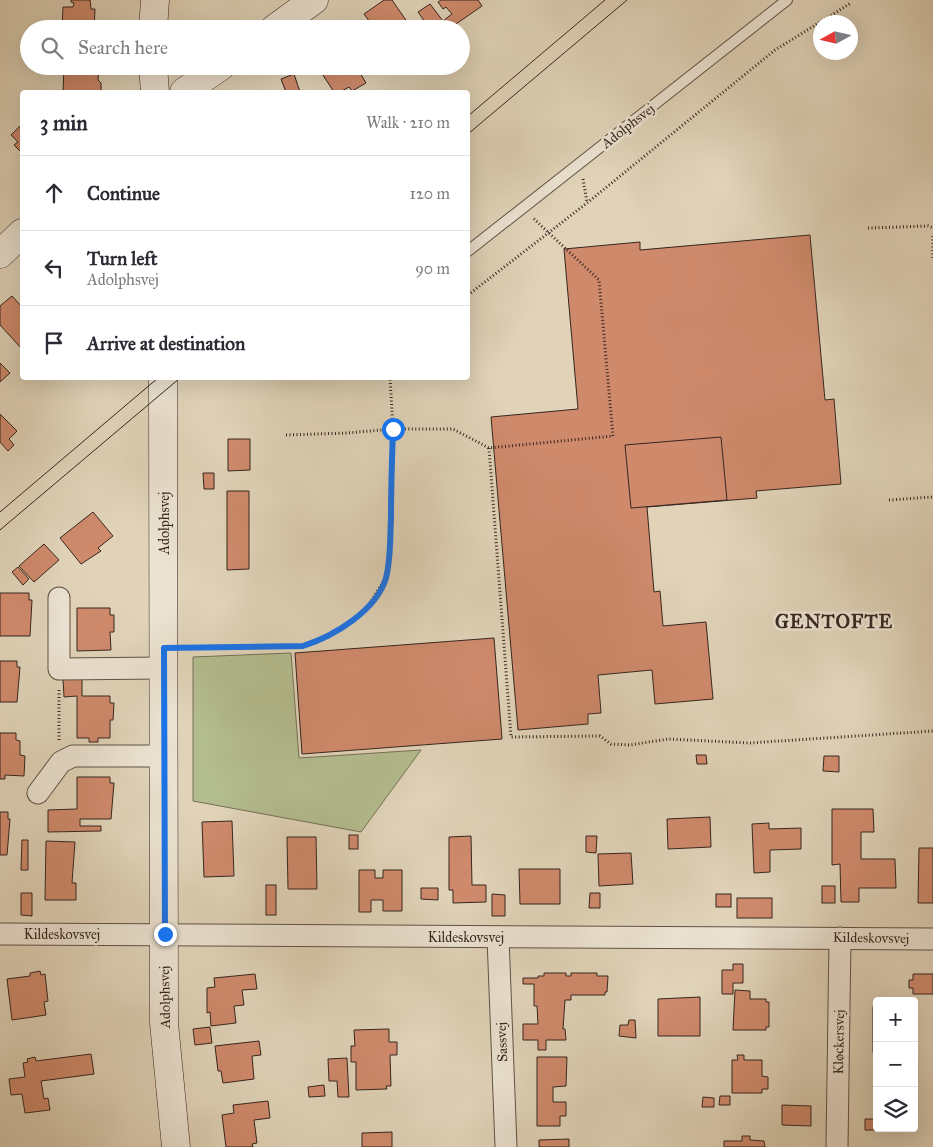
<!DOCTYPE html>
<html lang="en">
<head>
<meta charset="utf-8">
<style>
  :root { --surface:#fff; --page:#f2f2f3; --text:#2b2b33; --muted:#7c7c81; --line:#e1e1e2 }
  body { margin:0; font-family:"IM FELL Great Primer",serif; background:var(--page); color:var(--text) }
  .controls { position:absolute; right:15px; bottom:15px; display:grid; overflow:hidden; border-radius:5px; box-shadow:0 5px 20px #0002 }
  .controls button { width:45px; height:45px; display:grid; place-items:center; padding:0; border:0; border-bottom:1px solid var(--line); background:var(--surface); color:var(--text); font:25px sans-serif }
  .compass { position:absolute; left:813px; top:15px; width:45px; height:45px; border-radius:50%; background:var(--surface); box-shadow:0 5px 20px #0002; rotate:262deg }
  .stop { position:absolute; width:15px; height:15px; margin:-11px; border:4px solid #1a73e8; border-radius:50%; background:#fff }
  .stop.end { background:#1a73e8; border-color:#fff; box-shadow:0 1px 5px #0008 }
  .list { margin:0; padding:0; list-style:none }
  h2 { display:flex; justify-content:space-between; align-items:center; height:65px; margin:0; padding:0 20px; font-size:21px }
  h2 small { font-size:16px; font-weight:400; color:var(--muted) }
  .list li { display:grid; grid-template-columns:32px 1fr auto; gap:15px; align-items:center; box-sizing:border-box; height:75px; padding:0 20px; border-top:1px solid var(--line) }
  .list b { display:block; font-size:19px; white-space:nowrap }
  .list p { margin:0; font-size:16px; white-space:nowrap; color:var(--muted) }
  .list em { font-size:16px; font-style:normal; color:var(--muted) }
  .icon { flex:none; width:28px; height:28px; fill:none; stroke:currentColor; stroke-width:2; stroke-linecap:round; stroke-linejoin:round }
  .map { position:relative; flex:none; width:933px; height:1147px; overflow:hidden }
  .search { position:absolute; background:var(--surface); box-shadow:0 5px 20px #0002; left:20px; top:20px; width:450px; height:55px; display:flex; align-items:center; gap:12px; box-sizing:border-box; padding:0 18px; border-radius:28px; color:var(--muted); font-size:19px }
  .panel { position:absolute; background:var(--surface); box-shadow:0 5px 20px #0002; left:20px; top:90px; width:450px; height:290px; border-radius:5px }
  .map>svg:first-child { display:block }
  .green { fill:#b3bc8e; stroke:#757056 }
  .building { fill:#cf8a6c; stroke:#37251f }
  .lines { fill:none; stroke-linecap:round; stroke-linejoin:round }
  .lane-casing { stroke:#615045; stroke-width:12 }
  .street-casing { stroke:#615045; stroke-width:23 }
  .secondary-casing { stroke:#37251f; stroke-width:29 }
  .path { stroke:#37251f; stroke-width:3; stroke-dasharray:1 2.5; stroke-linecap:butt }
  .lane { stroke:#ebe2d1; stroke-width:10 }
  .street { stroke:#ebe2d1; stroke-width:21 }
  .secondary { stroke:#ebe2d1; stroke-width:28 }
  .tram { stroke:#37251f; stroke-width:1 }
  .route { stroke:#1a73e8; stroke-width:6 }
  .labels { text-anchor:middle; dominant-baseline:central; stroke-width:5; stroke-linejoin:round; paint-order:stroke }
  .street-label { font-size:14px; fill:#37251f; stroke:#ebe2d1 }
  .district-label { font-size:19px; font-weight:bold; letter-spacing:1px; fill:#37251f; stroke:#ebe2d1 }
</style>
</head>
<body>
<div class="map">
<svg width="933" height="1147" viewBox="0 0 933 1147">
  <rect width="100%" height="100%" fill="#e0d3b8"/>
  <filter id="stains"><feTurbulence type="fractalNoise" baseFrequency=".004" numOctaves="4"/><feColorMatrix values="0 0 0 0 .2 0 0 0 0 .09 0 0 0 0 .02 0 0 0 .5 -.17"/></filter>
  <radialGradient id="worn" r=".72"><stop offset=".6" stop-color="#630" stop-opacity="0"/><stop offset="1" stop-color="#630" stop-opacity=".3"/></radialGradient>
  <polygon class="green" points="291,653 299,758 421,750 361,832 193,801 193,657"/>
  <g class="building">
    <polygon points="71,0 90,0 91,9 95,9 94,29 62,29 63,7 73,7 74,3 71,2"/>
    <polygon points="384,0 392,0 412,29 375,29 364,14"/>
    <polygon points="441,0 478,0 482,6 456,24 459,29 430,29 418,12 430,4 443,21 452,14 446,7 443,9 438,2"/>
    <polygon points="64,66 99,66 98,80 101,83 101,90 97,92 63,92"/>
    <polygon points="317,66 356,66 366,83 352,91 349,87 340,92 334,92"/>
    <polygon points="294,74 300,92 286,92 281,79"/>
    <polygon points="22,124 22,153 14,145 18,142 11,135"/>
    <polygon points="810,235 825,400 834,399 841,484 756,491 757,498 647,507 654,592 660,591 663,626 706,622 713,699 655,704 652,670 598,675 601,713 588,714 588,724 518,730 491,417 578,409 564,249 640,242 640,250"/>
    <polygon points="12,296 22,307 22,349 0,325 0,306"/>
    <polygon points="0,363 10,373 0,382"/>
    <polygon points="0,414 17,431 9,439 14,445 8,451 0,442"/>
    <polygon points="721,437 727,500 631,508 625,445"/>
    <polygon points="228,439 250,439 250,470 228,471"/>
    <polygon points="203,473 214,473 214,489 204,489"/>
    <polygon points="227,491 249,491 249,569 227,570"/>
    <polygon points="93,512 113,536 98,548 101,551 81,564 60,538"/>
    <polygon points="44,544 59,560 34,582 19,566"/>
    <polygon points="18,567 29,579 23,585 12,572"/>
    <polygon points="0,593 29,593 29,600 32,600 30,636 0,636"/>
    <polygon points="77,608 110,608 110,615 114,615 114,632 110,632 111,650 77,651"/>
    <polygon points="494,638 502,739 302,754 295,653"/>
    <polygon points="0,661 17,661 17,667 20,667 17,702 0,702"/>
    <polygon points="63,679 82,679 82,696 110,696 110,703 114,703 113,720 110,720 110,738 98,738 98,742 89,742 89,738 77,738 77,696 64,697"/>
    <polygon points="0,733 16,733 16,740 20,741 20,755 25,756 24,776 5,775 5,779 0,779"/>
    <polygon points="696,755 706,755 707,764 697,764"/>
    <polygon points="824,756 839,756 839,772 823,771"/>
    <polygon points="77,777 110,777 110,783 114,783 111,819 80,819 80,826 101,826 101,831 48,832 48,810 77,809"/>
    <polygon points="832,809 873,809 874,832 861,832 861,859 895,859 896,888 859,888 859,902 841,902 840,864 832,865"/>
    <polygon points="0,812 8,812 8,819 10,819 7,855 0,855"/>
    <polygon points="710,817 711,847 668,849 667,819"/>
    <polygon points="232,821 234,876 204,877 202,822"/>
    <polygon points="769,823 769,829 801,828 801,849 770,850 770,872 754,873 752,824"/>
    <rect x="349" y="835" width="9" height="14"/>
    <polygon points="471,836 472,885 486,885 486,902 453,903 453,890 449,890 449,837"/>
    <polygon points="586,836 597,836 596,853 586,852"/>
    <polygon points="287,837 316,837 317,889 288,889"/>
    <polygon points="22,840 28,840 28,870 21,870"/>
    <polygon points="46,841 75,842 72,883 76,883 76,900 45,900"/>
    <polygon points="919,848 933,848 933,903 918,903"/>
    <polygon points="631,853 633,884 599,886 598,854"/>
    <polygon points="519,869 560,869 560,904 520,904"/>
    <polygon points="359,870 375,870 375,878 383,878 383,870 402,870 402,911 383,911 383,900 371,900 371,912 359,912"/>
    <rect x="266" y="885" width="10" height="30"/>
    <rect x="822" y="886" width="13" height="17"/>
    <polygon points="421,888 438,888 438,900 421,899"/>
    <polygon points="21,893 32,893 32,916 21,915"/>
    <polygon points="590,893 600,893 600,908 589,908"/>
    <polygon points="492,894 505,895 505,916 492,916"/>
    <rect x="716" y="894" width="15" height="13"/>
    <rect x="737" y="898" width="35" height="20"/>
    <polygon points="733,964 743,964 743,983 733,983 733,994 722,994 722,970 733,970"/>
    <polygon points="40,971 41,975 45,974 48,1001 44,1002 46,1015 12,1020 7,979 30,976 30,973"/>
    <polygon points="544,973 566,973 566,976 571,976 571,973 597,973 597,976 608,976 607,992 605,992 605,995 571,995 571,1000 565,1000 563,1029 565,1029 566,1040 546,1040 546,1050 538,1050 538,1040 523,1040 523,1024 538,1024 537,1006 534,1006 534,984 523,984 523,978 538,978 538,976 544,976"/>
    <polygon points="255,974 257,989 242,990 244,1005 234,1006 236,1023 211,1026 210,1012 207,1013 207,988 215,987 214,978"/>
    <polygon points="913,974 933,974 933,994 913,994 913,988 909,988 909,980 913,980"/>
    <polygon points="735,990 750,991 750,999 766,999 766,1002 769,1002 769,1027 766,1027 766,1030 733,1030"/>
    <polygon points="700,997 700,1036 658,1036 658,999"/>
    <rect x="873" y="1007" width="4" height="45"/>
    <polygon points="629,1020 635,1020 636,1038 619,1036 620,1025 628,1025"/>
    <polygon points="210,1027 212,1043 195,1045 193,1029"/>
    <polygon points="389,1029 389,1042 397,1042 397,1055 390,1055 391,1086 386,1086 387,1089 356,1090 356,1062 351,1062 351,1046 355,1046 354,1030"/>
    <polygon points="259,1041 261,1055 252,1056 254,1079 223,1083 221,1071 218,1071 215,1046"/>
    <polygon points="91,1054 94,1074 41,1081 44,1099 48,1098 50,1110 25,1113 22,1094 11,1095 9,1079 25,1077 23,1063 28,1062 27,1059 35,1057 36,1061"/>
    <polygon points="737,1055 744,1055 744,1060 762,1060 762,1076 768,1077 768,1089 762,1089 762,1093 732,1093 732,1060 738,1060"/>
    <polygon points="537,1057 567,1057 566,1086 553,1087 553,1102 566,1102 566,1116 560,1116 560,1126 537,1126"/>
    <polygon points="347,1058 349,1097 338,1097 337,1081 329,1081 328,1059"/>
    <polygon points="324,1085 325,1096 309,1097 308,1087"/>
    <polygon points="720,1096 730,1096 730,1105 719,1105"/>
    <polygon points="703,1097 714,1098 714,1107 702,1107"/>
    <polygon points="268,1101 270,1118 254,1120 257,1143 252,1144 253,1147 226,1147 222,1115 234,1113 233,1105"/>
    <polygon points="782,1105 811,1106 811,1126 782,1125"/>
    <polygon points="865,1119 877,1119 877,1128 883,1128 883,1130 865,1130"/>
    <polygon points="392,1132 392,1147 362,1147 362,1133"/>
    <polygon points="742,1136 750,1136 750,1140 764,1141 765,1147 724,1147 724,1141 742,1141"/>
    <polygon points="569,1139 569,1147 539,1147 539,1140"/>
  </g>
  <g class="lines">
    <defs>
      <polyline id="lane" points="468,251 787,0"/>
      <g id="street">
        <polyline points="59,598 59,669 164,668"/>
        <polyline points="38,793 61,762 73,756 164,756"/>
        <polyline points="0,934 933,939"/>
        <polyline points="498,937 506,1147"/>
        <polyline points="837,1147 840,938"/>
      </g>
      <g id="secondary">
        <polyline points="153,29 155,0"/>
        <polyline points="274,29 314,0"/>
        <polyline points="153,66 155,92"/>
        <polyline points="184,92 221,66"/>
        <polyline points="0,254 22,233"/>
        <polyline points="163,378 164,1023 176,1147"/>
      </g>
    </defs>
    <use href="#lane" class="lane-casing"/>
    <use href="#street" class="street-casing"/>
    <use href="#secondary" class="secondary-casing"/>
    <g class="path">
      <polyline points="583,179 587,202"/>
      <polyline points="868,228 928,226 933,228"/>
      <polyline points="933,236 933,259"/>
      <polyline points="468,295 587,203 775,50 851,3"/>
      <polyline points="286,435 347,433 393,429 453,429 489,448 613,436 599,280 533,218"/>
      <polyline points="489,448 511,737 600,736 611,744 630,745 668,739 749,743 933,731"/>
      <polyline points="889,500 933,497"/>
      <polyline points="188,648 303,646 325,639 350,623 368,606 385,579 390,551 393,429 390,378"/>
      <polyline points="59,740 59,689"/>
    </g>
    <use href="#lane" class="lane"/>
    <use href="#street" class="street"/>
    <use href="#secondary" class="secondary"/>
    <g class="tram">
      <polyline points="468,116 605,0"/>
      <polyline points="468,134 627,0"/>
      <polyline points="0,512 158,378"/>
      <polyline points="0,530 180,378"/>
    </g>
  </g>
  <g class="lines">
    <path class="route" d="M165,934L164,648L303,646C334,636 376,611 386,578C391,558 390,537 391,517C391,488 392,458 393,429"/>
  </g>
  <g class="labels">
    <g class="street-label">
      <text transform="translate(628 126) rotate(-38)">Adolphsvej</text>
      <text transform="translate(164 523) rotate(-90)">Adolphsvej</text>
      <text x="62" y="934">Kildeskovsvej</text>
      <text x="466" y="937">Kildeskovsvej</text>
      <text transform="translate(871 938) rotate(1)">Kildeskovsvej</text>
      <text transform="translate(165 997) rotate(-91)">Adolphsvej</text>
      <text transform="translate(502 1042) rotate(-92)">Sassvej</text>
      <text transform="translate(839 1042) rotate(-89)">Kløckersvej</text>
    </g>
    <g class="district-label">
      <text x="834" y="621">GENTOFTE</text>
    </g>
  </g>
  <rect width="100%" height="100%" filter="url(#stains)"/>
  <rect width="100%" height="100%" fill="url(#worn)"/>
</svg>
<div class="controls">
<button>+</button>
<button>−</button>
<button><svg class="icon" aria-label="layers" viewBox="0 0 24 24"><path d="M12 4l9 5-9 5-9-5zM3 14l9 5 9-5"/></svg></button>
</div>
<svg class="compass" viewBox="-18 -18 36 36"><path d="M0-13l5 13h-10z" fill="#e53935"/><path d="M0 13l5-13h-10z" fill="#7c7c81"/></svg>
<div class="stop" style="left:393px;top:429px"></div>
<div class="stop end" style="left:165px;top:934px"></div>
<div class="search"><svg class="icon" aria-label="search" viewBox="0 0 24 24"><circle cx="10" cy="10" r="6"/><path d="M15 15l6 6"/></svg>Search here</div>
<section class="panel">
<h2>3 min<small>Walk · 210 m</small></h2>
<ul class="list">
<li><svg class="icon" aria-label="ahead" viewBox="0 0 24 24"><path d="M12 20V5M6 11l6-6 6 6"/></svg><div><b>Continue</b></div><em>120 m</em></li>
<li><svg class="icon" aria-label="left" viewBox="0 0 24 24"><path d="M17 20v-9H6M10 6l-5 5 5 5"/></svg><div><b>Turn left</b><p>Adolphsvej</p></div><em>90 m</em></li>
<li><svg class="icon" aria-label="arrive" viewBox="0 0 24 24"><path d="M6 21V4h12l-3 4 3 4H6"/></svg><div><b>Arrive at destination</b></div></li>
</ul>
</section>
</div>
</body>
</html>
